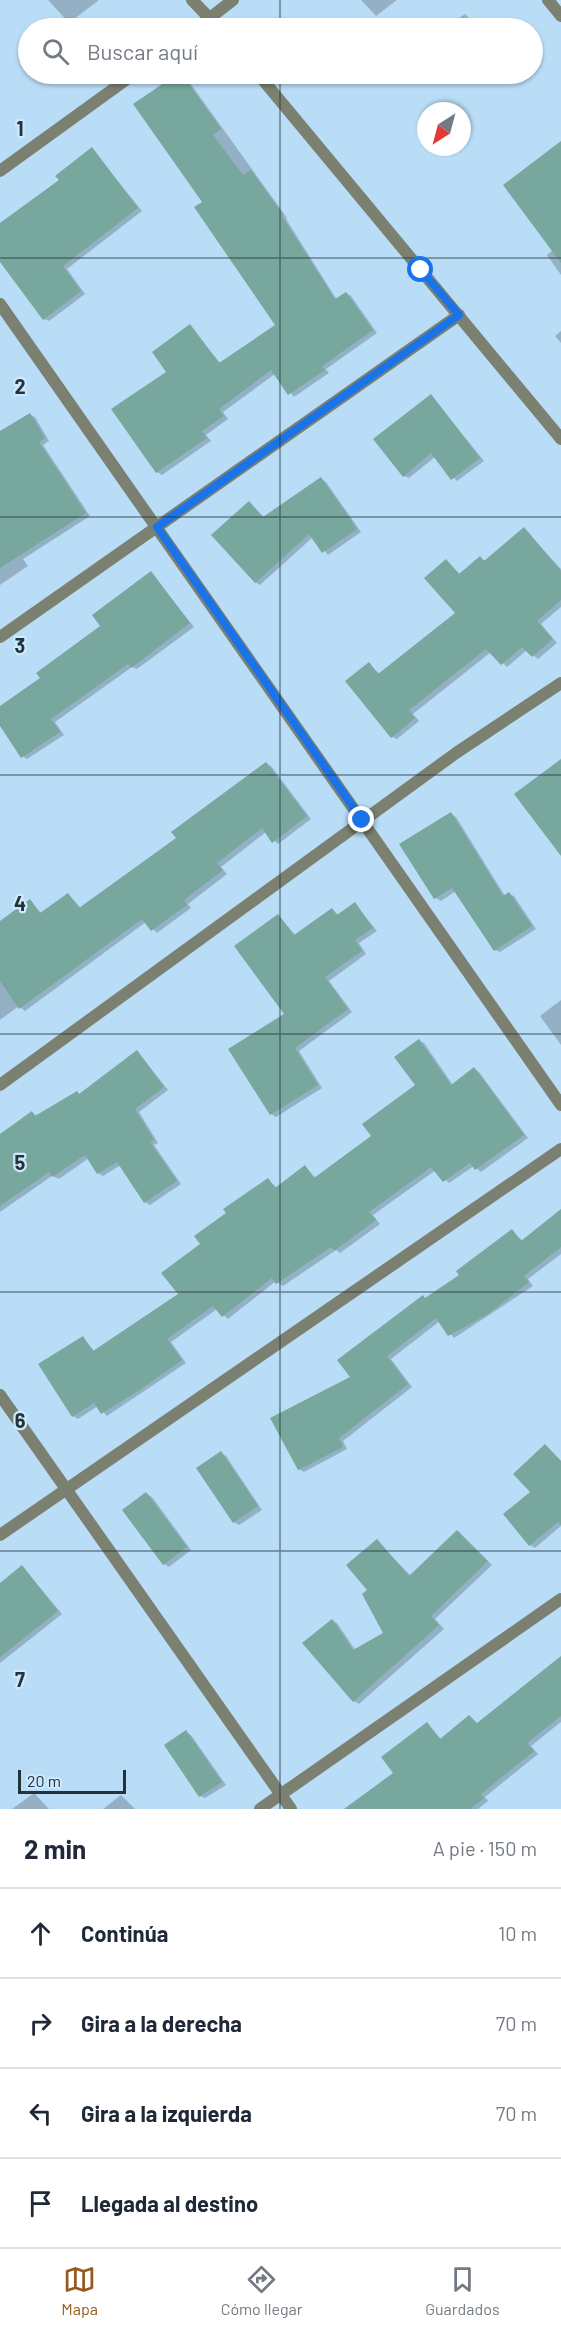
<!DOCTYPE html>
<html lang="es">
<head>
<meta charset="utf-8">
<style>
  :root { --surface:#fff; --page:#f2f2f3; --text:#1f2937; --muted:#747a83; --line:#e0e1e3; --accent:#965a1c }
  body { margin:0; font-family:Barlow,sans-serif; background:var(--page); color:var(--text) }
  .compass { position:absolute; left:417px; top:102px; width:54px; height:54px; border-radius:50%; background:var(--surface); box-shadow:0 2px 4px #0004; rotate:216deg }
  .scale { position:absolute; left:18px; bottom:15px; width:108px; box-sizing:border-box; padding-left:6px; border:3px solid #24323c; border-top:0; font-size:16px; line-height:21px; white-space:nowrap; color:#24323c; -webkit-text-stroke:4px #cde9ff; paint-order:stroke }
  .stop { position:absolute; width:18px; height:18px; margin:-14px; border:4px solid #1a73e8; border-radius:50%; background:#fff }
  .stop.end { background:#1a73e8; border-color:#fff; box-shadow:0 2px 6px #0008 }
  .list { margin:0; padding:0; list-style:none }
  h2 { display:flex; justify-content:space-between; align-items:center; height:78px; margin:0; padding:0 24px; font-size:26px }
  h2 small { font-size:20px; font-weight:400; color:var(--muted) }
  .list li { display:grid; grid-template-columns:39px 1fr auto; gap:18px; align-items:center; box-sizing:border-box; height:90px; padding:0 24px; border-top:2px solid var(--line) }
  .list b { display:block; font-size:22px; white-space:nowrap }
  .list em { font-size:20px; font-style:normal; color:var(--muted) }
  .icon { flex:none; width:33px; height:33px; fill:none; stroke:currentColor; stroke-width:2; stroke-linecap:round; stroke-linejoin:round }
  .map { position:relative; flex:none; width:561px; height:1809px; overflow:hidden }
  .search { position:absolute; background:var(--surface); box-shadow:0 2px 4px #0004; left:18px; right:18px; top:18px; height:66px; display:flex; align-items:center; gap:15px; box-sizing:border-box; padding:0 21px; border-radius:33px; color:var(--muted); font-size:22px }
  .sheet { height:438px; background:var(--surface) }
  nav { display:flex; justify-content:space-around; align-items:center; box-sizing:border-box; height:84px; border-top:2px solid var(--line); background:var(--surface); font-size:16px; color:var(--muted) }
  nav a { display:grid; justify-items:center; gap:3px }
  nav .on { color:var(--accent) }
  .map>svg:first-child { display:block }
  .shadow { fill:#0003 }
  .building { fill:#78a79e }
  .lines { fill:none; stroke-linecap:round; stroke-linejoin:round }
  .street { stroke:#7b8070; stroke-width:12 }
  .route { stroke:#1a73e8; stroke-width:8 }
  .grid { fill:none; stroke:#24323c; stroke-width:1.5; stroke-opacity:0.55 }
  .grid-label { font-size:20px; text-anchor:middle; font-weight:bold; fill:#24323c; stroke:#cde9ff; stroke-width:4.5; stroke-linejoin:round; paint-order:stroke }
</style>
</head>
<body>
<div class="map">
<svg width="561" height="1809" viewBox="0 0 561 1809">
  <rect width="100%" height="100%" fill="#baddf7"/>
  <g class="shadow">
    <polygon points="48,0 99,0 69,23"/>
    <polygon points="361,0 397,0 376,16"/>
    <polygon points="465,14 478,28 445,28"/>
    <polygon points="180,74 185,76 287,218 286,219 337,300 346,293 351,296 377,333 326,369 329,373 294,397 275,374 223,412 228,419 206,435 211,441 162,475 157,472 168,372 190,326 221,364 277,325 204,202 135,105"/>
    <polygon points="561,143 561,275 547,255 553,250"/>
    <polygon points="92,149 142,211 67,269 85,294 49,321 44,319 0,259 0,225 61,180"/>
    <polygon points="561,331 561,343 555,336"/>
    <polygon points="431,395 484,461 457,481 435,457 409,478 404,476"/>
    <polygon points="30,415 35,417 49,441 43,445 90,516 23,559 28,566 0,585 0,433"/>
    <polygon points="321,479 326,482 361,532 328,555 313,537 260,585 255,582 249,503 265,518"/>
    <polygon points="524,529 561,569 561,607 541,624 557,643 538,659 527,650 507,667 491,652 413,714 419,721 397,739 392,737 369,664 380,674 457,613 446,561 461,575 480,558 486,561"/>
    <polygon points="151,573 194,627 137,669 132,667 55,722 64,735 27,759 22,756 0,724 0,708 43,679 102,626"/>
    <polygon points="266,763 271,766 311,819 278,844 266,832 221,867 227,874 188,904 191,908 157,933 146,922 25,1011 19,1006 0,1020 0,922 30,901 42,914 68,894 81,908 178,838"/>
    <polygon points="451,814 456,817 505,896 509,894 514,896 536,929 500,952 495,950 456,891 441,901 436,898 402,844"/>
    <polygon points="355,904 377,931 359,943 366,954 329,981 352,1012 299,1051 322,1088 276,1117 271,1114 286,1014 278,915 296,936 332,910 339,915"/>
    <polygon points="561,1000 561,1045 540,1016"/>
    <polygon points="419,1041 424,1043 453,1085 474,1069 479,1072 528,1138 481,1172 474,1166 449,1183 436,1170 373,1215 380,1224 340,1253 336,1250 283,1286 276,1281 228,1319 217,1309 171,1342 186,1363 107,1416 98,1406 78,1419 73,1416 83,1338 95,1352 180,1294 202,1244 228,1213 268,1179 277,1188 305,1167 316,1178 373,1136 417,1086"/>
    <polygon points="137,1051 168,1090 139,1112 158,1143 154,1145 181,1184 150,1205 145,1202 121,1165 103,1176 98,1173 89,1158 59,1179 52,1176 0,1212 0,1136 32,1113 38,1116 77,1092 80,1095"/>
    <polygon points="561,1211 561,1254 528,1279 533,1286 454,1338 440,1321 391,1359 412,1387 343,1441 347,1449 304,1472 299,1469 352,1377 426,1299 461,1276 512,1231 523,1241"/>
    <polygon points="545,1446 561,1461 561,1526 535,1548 530,1545 532,1492"/>
    <polygon points="221,1453 226,1456 262,1510 239,1525 234,1522"/>
    <polygon points="147,1494 152,1497 191,1550 169,1567 164,1564"/>
    <polygon points="457,1532 492,1565 435,1619 444,1629 359,1704 354,1701 332,1620 337,1623 356,1651 385,1634 377,1541 411,1576"/>
    <polygon points="31,1577 62,1614 0,1663 0,1599"/>
    <polygon points="561,1658 561,1722 531,1746 538,1754 485,1797 488,1801 478,1809 362,1809 395,1774 427,1724 442,1740 469,1717 478,1724"/>
    <polygon points="186,1732 191,1735 226,1785 205,1798 200,1796"/>
    <polygon points="34,1793 49,1809 12,1809"/>
    <polygon points="121,1795 135,1809 103,1809"/>
  </g>
  <g class="building">
    <polygon points="177,74 182,74 221,129 213,135 243,175 251,170 283,214 282,216 335,299 346,292 373,330 322,366 325,370 288,395 271,370 219,409 224,416 202,431 207,438 156,473 111,409 166,372 152,352 190,324 219,363 275,325 194,207 202,202 133,104"/>
    <polygon points="561,141 561,263 503,185"/>
    <polygon points="92,147 138,208 63,266 81,291 43,320 0,262 0,223 59,180 55,176"/>
    <polygon points="431,394 480,458 451,480 431,453 403,477 373,439"/>
    <polygon points="30,413 45,438 39,442 86,513 0,568 0,431"/>
    <polygon points="321,477 357,529 322,553 309,534 255,583 211,535 249,501 263,517"/>
    <polygon points="524,527 561,571 561,600 537,621 553,639 532,657 522,647 501,665 486,649 409,710 415,718 391,738 345,681 369,662 378,674 455,613 424,578 446,559 459,574 480,556 484,561"/>
    <polygon points="151,571 190,623 131,668 128,664 51,719 60,732 21,758 0,726 0,706 40,678 36,673 100,626 92,615"/>
    <polygon points="561,759 561,856 514,794"/>
    <polygon points="266,762 307,816 272,843 262,828 217,863 223,870 184,900 187,905 151,931 142,919 19,1009 0,981 0,921 30,899 40,913 68,893 79,908 176,838 171,832"/>
    <polygon points="451,812 503,896 509,892 532,926 494,951 452,888 434,899 399,844"/>
    <polygon points="355,902 373,928 355,940 362,951 325,977 348,1009 295,1048 318,1085 270,1115 228,1049 284,1014 234,946 278,914 294,935 332,908 337,915"/>
    <polygon points="419,1039 451,1085 474,1067 524,1135 475,1170 470,1163 443,1182 431,1167 369,1212 376,1220 334,1251 331,1247 276,1284 272,1278 222,1317 213,1306 167,1339 182,1360 141,1389 101,1414 94,1403 72,1417 38,1364 83,1336 93,1351 178,1294 161,1273 200,1244 194,1236 226,1213 223,1209 268,1178 275,1188 305,1165 314,1178 371,1136 362,1124 415,1085 394,1057"/>
    <polygon points="137,1050 164,1087 135,1109 154,1140 150,1142 177,1181 144,1203 117,1162 97,1174 85,1155 52,1177 49,1172 0,1206 0,1134 32,1111 35,1116 77,1091 79,1094"/>
    <polygon points="561,1209 561,1247 524,1276 529,1282 488,1314 448,1336 436,1318 387,1356 408,1384 339,1438 343,1447 298,1470 270,1418 350,1377 337,1360 423,1295 425,1298 459,1275 456,1271 512,1229 521,1241"/>
    <polygon points="545,1444 561,1461 561,1525 558,1522 529,1546 503,1514 530,1492 513,1474"/>
    <polygon points="221,1451 258,1506 233,1523 196,1468"/>
    <polygon points="146,1492 187,1547 163,1565 122,1510"/>
    <polygon points="457,1530 488,1561 431,1616 439,1625 353,1702 302,1643 332,1619 353,1650 383,1633 362,1594 367,1590 346,1565 377,1539 409,1576"/>
    <polygon points="22,1565 58,1611 0,1657 0,1583"/>
    <polygon points="561,1656 561,1716 527,1743 534,1751 481,1794 484,1798 470,1809 344,1809 393,1773 381,1757 427,1722 440,1739 469,1715 477,1723"/>
    <polygon points="186,1730 222,1782 199,1797 164,1745"/>
  </g>
  <g class="lines">
    <g class="street">
      <polyline points="192,0 219,28"/>
      <polyline points="548,0 561,16"/>
      <polyline points="197,28 233,0"/>
      <polyline points="258,74 561,439"/>
      <polyline points="0,171 134,74"/>
      <polyline points="0,304 561,1105"/>
      <polyline points="0,637 459,315"/>
      <polyline points="0,1085 456,753 561,683"/>
      <polyline points="0,1395 291,1809"/>
      <polyline points="0,1535 561,1149"/>
      <polyline points="260,1809 561,1599"/>
    </g>
  </g>
  <g class="lines">
    <polyline class="route" points="362,820 157,527 459,315 421,270"/>
  </g>
  <path class="grid" d="M280,0V28M280,74V1809M0,258H561M0,517H561M0,775H561M0,1034H561M0,1292H561M0,1551H561"/>
  <g class="grid-label">
    <text x="20" y="136">1</text>
    <text x="20" y="394">2</text>
    <text x="20" y="653">3</text>
    <text x="20" y="911">4</text>
    <text x="20" y="1170">5</text>
    <text x="20" y="1428">6</text>
    <text x="20" y="1687">7</text>
  </g>
</svg>
<svg class="compass" viewBox="-18 -18 36 36"><path d="M0-13l5 13h-10z" fill="#e53935"/><path d="M0 13l5-13h-10z" fill="#747a83"/></svg>
<div class="scale">20 m</div>
<div class="stop" style="left:421px;top:270px"></div>
<div class="stop end" style="left:362px;top:820px"></div>
<div class="search"><svg class="icon" aria-label="search" viewBox="0 0 24 24"><circle cx="10" cy="10" r="6"/><path d="M15 15l6 6"/></svg>Buscar aquí</div>
</div>
<section class="sheet">
<h2>2 min<small>A pie · 150 m</small></h2>
<ul class="list">
<li><svg class="icon" aria-label="ahead" viewBox="0 0 24 24"><path d="M12 20V5M6 11l6-6 6 6"/></svg><div><b>Continúa</b></div><em>10 m</em></li>
<li><svg class="icon" aria-label="right" viewBox="0 0 24 24"><path d="M7 20v-9h11M14 6l5 5-5 5"/></svg><div><b>Gira a la derecha</b></div><em>70 m</em></li>
<li><svg class="icon" aria-label="left" viewBox="0 0 24 24"><path d="M17 20v-9H6M10 6l-5 5 5 5"/></svg><div><b>Gira a la izquierda</b></div><em>70 m</em></li>
<li><svg class="icon" aria-label="arrive" viewBox="0 0 24 24"><path d="M6 21V4h12l-3 4 3 4H6"/></svg><div><b>Llegada al destino</b></div></li>
</ul>
</section>
<nav>
<a class="on"><svg class="icon" aria-label="map" viewBox="0 0 24 24"><path d="M3 6l6-2 6 2 6-2v14l-6 2-6-2-6 2zM9 4v14M15 6v14"/></svg>Mapa</a>
<a><svg class="icon" aria-label="directions" viewBox="0 0 24 24"><path d="M12 3l9 9-9 9-9-9zM9 14v-3h6M13 9l2 2-2 2"/></svg>Cómo llegar</a>
<a><svg class="icon" aria-label="saved" viewBox="0 0 24 24"><path d="M7 4h10v16l-5-4-5 4z"/></svg>Guardados</a>
</nav>
</body>
</html>
